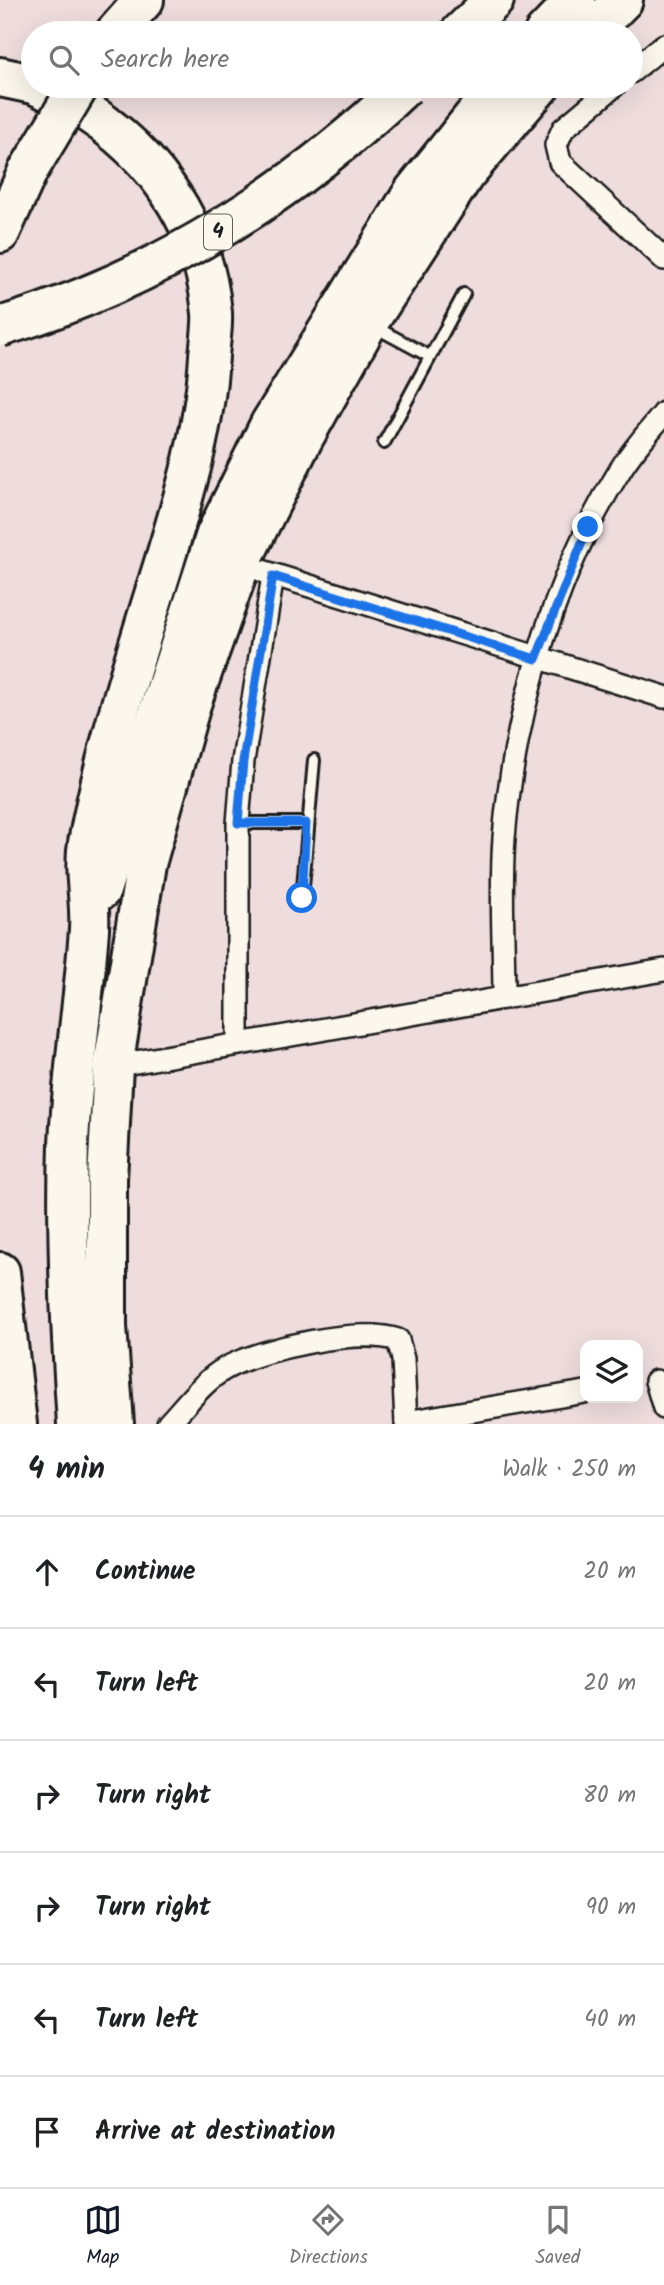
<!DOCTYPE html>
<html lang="en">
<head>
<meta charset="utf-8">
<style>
  :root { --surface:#fff; --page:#f2f2f2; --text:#202124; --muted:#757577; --line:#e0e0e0; --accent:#111827 }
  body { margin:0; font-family:Kalam,sans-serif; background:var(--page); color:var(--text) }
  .controls { position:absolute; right:21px; bottom:21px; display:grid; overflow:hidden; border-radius:14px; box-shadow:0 7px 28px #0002 }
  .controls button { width:63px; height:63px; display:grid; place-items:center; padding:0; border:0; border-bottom:2px solid var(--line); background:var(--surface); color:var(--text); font:35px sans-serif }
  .stop { position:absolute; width:21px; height:21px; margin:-16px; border:5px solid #1a73e8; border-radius:50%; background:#fff }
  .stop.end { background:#1a73e8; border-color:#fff; box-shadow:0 2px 7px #0008 }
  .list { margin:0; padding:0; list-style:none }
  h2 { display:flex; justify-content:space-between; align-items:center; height:91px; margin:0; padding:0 28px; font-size:30px }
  h2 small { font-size:23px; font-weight:400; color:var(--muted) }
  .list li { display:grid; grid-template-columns:46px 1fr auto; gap:21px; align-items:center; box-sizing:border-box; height:112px; padding:0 28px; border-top:2px solid var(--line) }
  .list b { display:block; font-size:26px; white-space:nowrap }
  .list em { font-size:23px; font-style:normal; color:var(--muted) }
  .icon { flex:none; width:38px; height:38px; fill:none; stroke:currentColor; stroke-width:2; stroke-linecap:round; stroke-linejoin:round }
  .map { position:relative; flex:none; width:664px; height:1424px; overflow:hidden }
  .search { position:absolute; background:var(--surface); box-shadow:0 7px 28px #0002; left:21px; right:21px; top:21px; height:77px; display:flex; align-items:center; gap:18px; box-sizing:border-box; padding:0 24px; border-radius:38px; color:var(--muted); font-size:26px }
  .sheet { height:763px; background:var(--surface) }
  nav { display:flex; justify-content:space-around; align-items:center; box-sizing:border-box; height:98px; border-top:2px solid var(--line); background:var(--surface); font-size:19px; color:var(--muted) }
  nav a { display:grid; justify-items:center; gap:4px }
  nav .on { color:var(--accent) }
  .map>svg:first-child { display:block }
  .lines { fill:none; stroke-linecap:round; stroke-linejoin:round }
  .lane-casing { stroke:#1c1c1c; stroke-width:16 }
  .street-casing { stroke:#1c1c1c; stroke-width:26 }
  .highway-casing { stroke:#1c1c1c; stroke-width:44 }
  .lane { stroke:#fbf7ec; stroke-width:10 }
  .street { stroke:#fbf7ec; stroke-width:21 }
  .highway { stroke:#fbf7ec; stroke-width:38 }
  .highway-bridge-casing { stroke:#1c1c1c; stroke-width:44; stroke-linecap:butt }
  .highway-bridge { stroke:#fbf7ec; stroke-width:38 }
  .route { stroke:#1a73e8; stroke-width:9 }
  .labels { text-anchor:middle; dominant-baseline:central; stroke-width:7; stroke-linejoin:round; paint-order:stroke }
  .shield { fill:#fbf7ec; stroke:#5f5e5a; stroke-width:2 }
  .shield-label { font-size:21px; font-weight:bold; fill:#1c1c1c }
</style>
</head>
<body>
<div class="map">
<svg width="664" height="1424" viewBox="0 0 664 1424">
  <rect width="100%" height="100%" fill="#efddde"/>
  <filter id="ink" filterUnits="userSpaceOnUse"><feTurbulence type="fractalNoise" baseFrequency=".0143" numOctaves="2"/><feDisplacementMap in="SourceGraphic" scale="14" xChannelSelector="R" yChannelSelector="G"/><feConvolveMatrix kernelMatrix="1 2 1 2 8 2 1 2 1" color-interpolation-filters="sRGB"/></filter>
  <g filter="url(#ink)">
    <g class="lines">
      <defs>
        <g id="lane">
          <polyline points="373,326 429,356"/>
          <polyline points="384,443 464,294"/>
          <polyline points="238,823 306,823"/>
          <polyline points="302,898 314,760"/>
        </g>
        <g id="street">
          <polyline points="631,72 664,45"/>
          <polyline points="614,86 563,129 556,145 560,162 664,259"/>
          <polyline points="262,571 664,697"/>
          <path d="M504,998C504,945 500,891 504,838C514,714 553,578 619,472C631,451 649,432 664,413"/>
          <polyline points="238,1044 238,823 243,761 273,576"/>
          <polyline points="113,1066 664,970"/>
          <polyline points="656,1381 664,1408"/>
          <polyline points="406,1422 585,1392"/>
          <path d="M168,1424C185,1406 204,1380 226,1368C263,1348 359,1327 398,1340L403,1359L406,1424"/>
        </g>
        <g id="highway">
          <polyline points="115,33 144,0"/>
          <polyline points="460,33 494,0"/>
          <polyline points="544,33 576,0"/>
          <polyline points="590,33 623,0"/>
          <polyline points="0,77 33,84"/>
          <path d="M38,86C133,127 202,206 212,313C213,327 210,342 209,356C205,428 184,497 163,566C135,656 105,750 88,843C83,872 91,901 89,929C84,1001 72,1072 69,1144C66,1237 71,1331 77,1424"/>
          <polyline points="0,233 28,171"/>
          <polyline points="101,890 216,534 270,424 414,191 498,86"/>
          <polyline points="0,1272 17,1424"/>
          <polyline points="114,1424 107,1326 107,1179 113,1066 146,864 191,704 242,560 303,439 368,323 465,174 540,86"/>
        </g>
      </defs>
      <use href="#lane" class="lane-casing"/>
      <use href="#street" class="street-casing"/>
      <use href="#highway" class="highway-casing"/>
      <use href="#lane" class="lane"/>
      <use href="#street" class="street"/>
      <use href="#highway" class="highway"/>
      <defs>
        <g id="highway-bridge">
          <polyline points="28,171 79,86"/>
          <path d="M0,327C154,280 289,197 405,86"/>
        </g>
      </defs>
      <use href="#highway-bridge" class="highway-bridge-casing"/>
      <use href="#highway-bridge" class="highway-bridge"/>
    </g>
  </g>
  <g class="lines" filter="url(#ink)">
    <polyline class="route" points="302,898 306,823 238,823 243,761 273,576 536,659 588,527"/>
  </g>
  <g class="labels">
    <rect class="shield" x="204" y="214.5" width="28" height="35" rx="5"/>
    <g class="shield-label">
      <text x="218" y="232">4</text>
    </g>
  </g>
</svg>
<div class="controls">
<button><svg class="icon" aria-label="layers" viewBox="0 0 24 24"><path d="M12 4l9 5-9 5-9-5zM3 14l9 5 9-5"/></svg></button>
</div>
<div class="stop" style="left:302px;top:898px"></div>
<div class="stop end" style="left:588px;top:527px"></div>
<div class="search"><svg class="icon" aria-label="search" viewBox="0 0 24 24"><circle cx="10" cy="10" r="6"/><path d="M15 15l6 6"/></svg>Search here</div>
</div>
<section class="sheet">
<h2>4 min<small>Walk · 250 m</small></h2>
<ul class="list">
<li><svg class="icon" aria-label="ahead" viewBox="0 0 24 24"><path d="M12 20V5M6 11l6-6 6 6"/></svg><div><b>Continue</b></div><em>20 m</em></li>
<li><svg class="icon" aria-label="left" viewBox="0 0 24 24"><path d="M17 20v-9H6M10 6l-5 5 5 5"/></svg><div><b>Turn left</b></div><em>20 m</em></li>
<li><svg class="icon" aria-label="right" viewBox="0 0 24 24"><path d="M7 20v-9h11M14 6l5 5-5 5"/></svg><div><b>Turn right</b></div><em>80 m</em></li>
<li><svg class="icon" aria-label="right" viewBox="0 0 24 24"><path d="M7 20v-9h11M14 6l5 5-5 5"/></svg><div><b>Turn right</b></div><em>90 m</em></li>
<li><svg class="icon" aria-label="left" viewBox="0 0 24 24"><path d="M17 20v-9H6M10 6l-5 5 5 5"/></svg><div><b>Turn left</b></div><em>40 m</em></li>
<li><svg class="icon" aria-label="arrive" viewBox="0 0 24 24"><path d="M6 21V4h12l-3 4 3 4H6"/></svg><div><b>Arrive at destination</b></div></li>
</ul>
</section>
<nav>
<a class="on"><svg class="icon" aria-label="map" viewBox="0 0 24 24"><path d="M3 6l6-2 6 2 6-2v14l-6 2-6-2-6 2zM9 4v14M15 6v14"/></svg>Map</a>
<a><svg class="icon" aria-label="directions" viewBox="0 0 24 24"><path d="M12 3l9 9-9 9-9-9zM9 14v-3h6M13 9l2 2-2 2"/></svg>Directions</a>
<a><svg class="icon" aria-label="saved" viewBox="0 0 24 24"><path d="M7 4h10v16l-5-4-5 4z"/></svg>Saved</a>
</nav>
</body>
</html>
